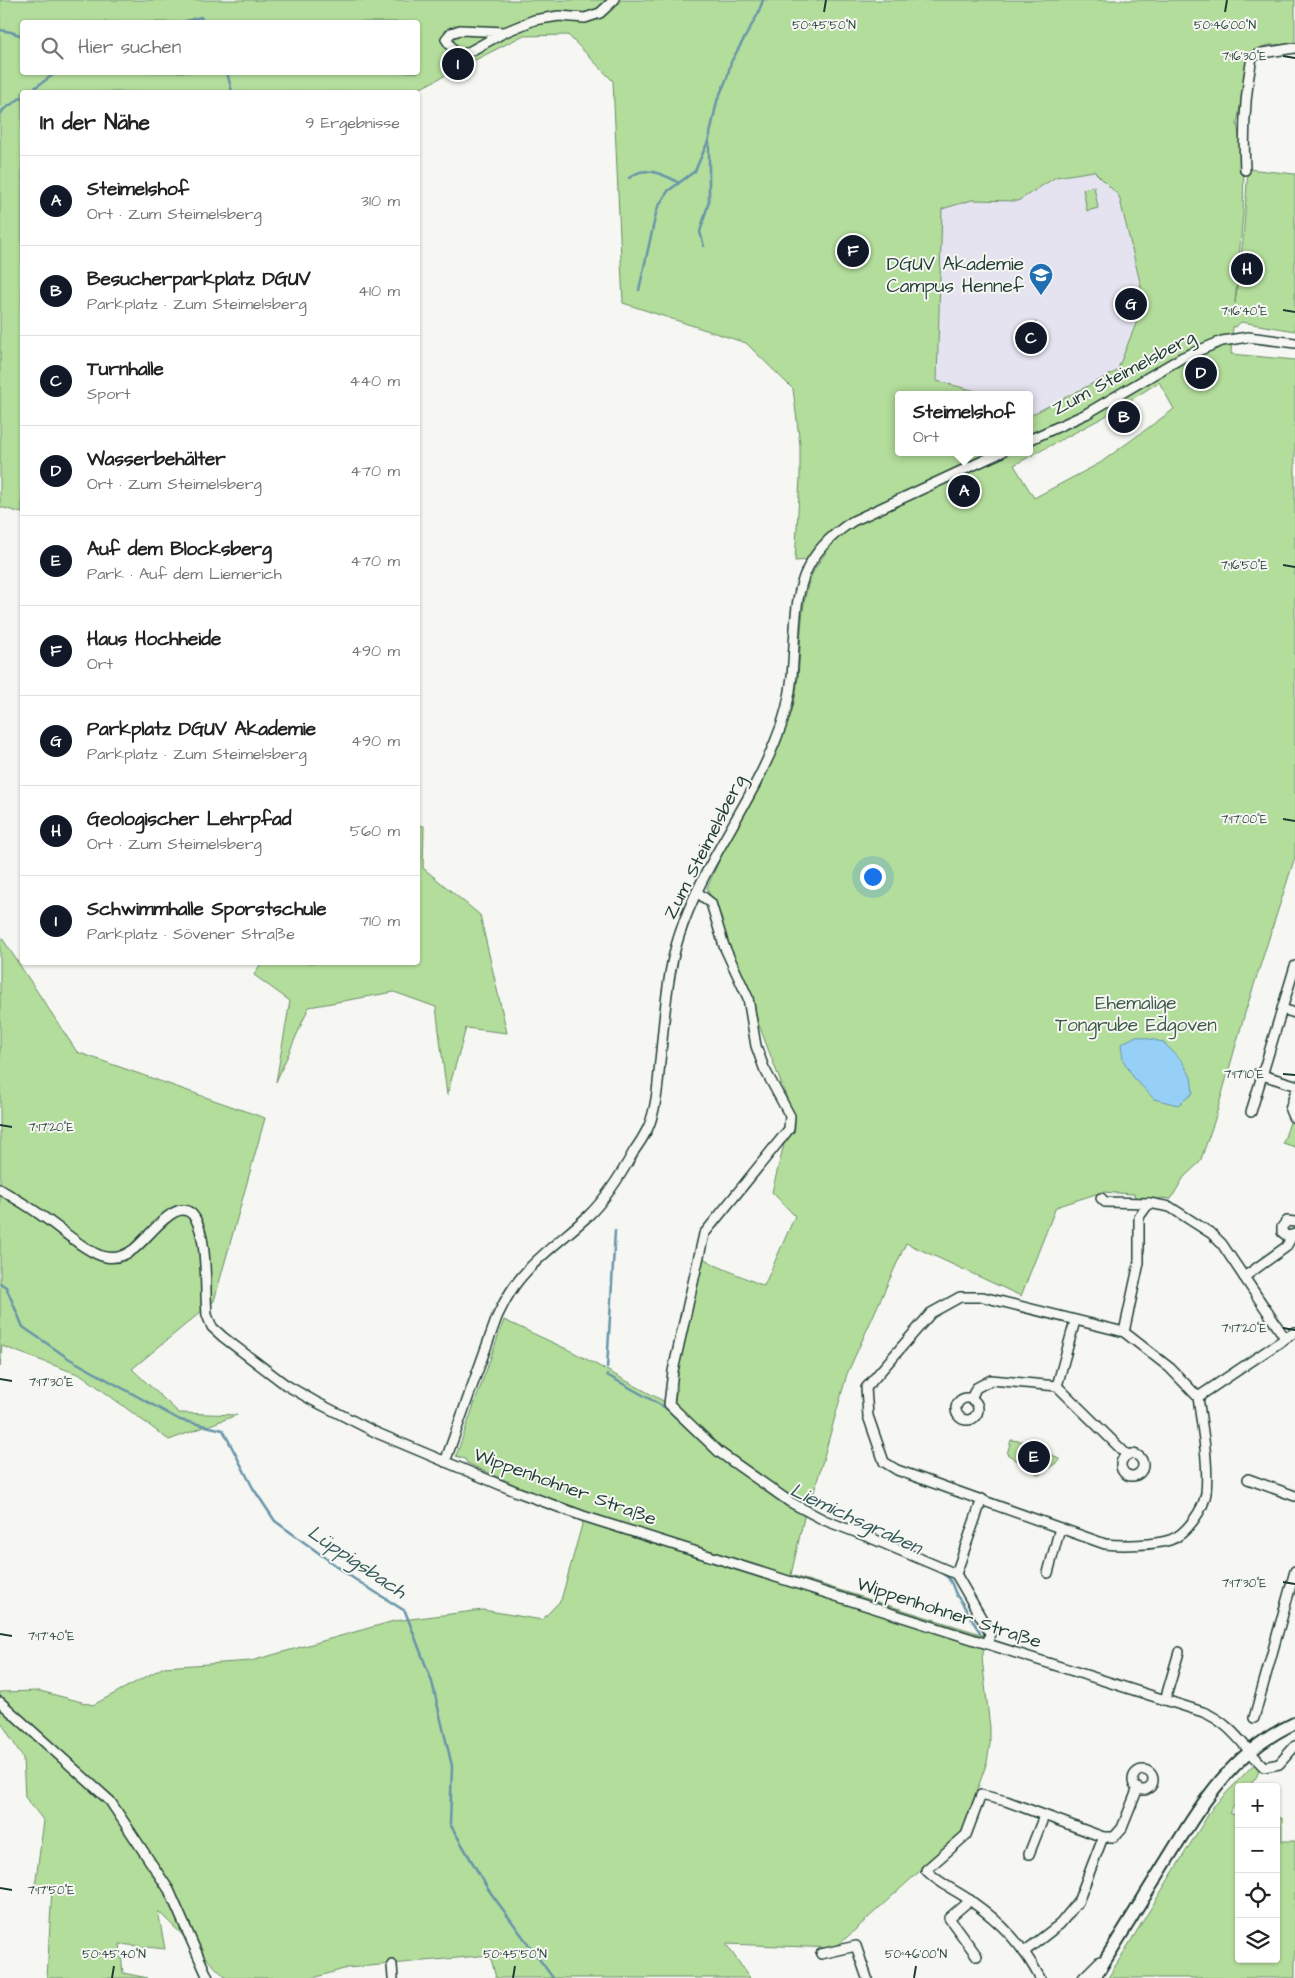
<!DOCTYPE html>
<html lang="de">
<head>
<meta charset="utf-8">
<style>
  :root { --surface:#fff; --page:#f6f6f6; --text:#222; --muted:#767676; --line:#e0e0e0; --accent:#111827 }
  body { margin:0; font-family:"Architects Daughter",sans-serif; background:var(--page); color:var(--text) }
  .controls { position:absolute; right:15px; bottom:15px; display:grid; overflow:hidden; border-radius:5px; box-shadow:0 1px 4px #0004 }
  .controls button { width:45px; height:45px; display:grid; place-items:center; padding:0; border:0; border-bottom:1px solid var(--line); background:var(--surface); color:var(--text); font:25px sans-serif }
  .you { position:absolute; left:872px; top:876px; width:18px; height:18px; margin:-12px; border:4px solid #fff; border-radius:50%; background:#1a73e8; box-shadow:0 0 0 8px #1a73e833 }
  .badge { display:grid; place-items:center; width:32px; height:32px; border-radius:50%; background:var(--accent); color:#fff; font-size:16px; font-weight:700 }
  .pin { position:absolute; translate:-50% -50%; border:2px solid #fff; box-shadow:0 1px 5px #0006 }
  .popup { position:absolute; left:895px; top:391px; width:138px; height:65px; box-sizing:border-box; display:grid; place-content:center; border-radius:5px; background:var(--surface); filter:drop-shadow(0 1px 4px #0005); font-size:16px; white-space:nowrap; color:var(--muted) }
  .popup b { font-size:19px; color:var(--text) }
  .popup::after { content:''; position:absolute; left:50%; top:100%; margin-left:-10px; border:10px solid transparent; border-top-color:var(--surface) }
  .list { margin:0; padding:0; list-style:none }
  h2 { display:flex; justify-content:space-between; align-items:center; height:65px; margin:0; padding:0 20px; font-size:21px }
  h2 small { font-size:16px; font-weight:400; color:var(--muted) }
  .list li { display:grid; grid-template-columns:32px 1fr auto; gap:15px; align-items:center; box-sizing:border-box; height:90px; padding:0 20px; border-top:1px solid var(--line) }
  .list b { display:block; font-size:19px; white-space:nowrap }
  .list p { margin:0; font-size:16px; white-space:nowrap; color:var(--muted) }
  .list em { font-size:16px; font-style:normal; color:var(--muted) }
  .icon { flex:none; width:28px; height:28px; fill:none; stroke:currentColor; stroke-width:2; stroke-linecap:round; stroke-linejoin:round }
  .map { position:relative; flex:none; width:1295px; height:1978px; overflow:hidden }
  .search { position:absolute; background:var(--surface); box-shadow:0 1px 4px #0004; left:20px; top:20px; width:400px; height:55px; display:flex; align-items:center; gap:12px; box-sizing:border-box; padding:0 18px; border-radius:5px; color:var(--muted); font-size:19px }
  .panel { position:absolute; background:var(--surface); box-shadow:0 1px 4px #0004; left:20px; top:90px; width:400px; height:875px; border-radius:5px }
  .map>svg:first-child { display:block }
  .built { fill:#e6e3f0 }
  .green { fill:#b3dd9b; stroke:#698d68; fill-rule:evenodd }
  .water { fill:#97d0f7; stroke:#6795a9 }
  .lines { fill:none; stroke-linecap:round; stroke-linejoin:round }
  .stream { stroke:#6795a9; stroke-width:2.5 }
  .street-casing { stroke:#1f3d34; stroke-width:12 }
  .secondary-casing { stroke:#1f3d34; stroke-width:15 }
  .street { stroke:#f6f6f2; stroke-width:9 }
  .secondary { stroke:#f6f6f2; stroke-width:11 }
  .ticks { fill:none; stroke:#1f3d34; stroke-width:2 }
  .labels { text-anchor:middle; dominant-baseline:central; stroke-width:4; stroke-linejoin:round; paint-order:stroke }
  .poi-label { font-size:19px; fill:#1f3d34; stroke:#f6f6f2; text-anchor:end }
  .street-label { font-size:19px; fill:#1f3d34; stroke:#f6f6f2 }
  .park-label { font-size:19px; fill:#3d5d49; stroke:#f6f6f2 }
  .water-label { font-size:20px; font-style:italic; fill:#375a5b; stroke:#f6f6f2 }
  .ticks-label { font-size:12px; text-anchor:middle; fill:#1f3d34; stroke:#f6f6f2; stroke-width:4; stroke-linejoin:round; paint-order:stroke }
</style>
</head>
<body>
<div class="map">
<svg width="1295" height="1978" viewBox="0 0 1295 1978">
  <rect width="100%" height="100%" fill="#f6f6f2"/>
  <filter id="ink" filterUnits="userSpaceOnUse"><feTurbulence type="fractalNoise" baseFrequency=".02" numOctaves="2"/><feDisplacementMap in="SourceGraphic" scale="10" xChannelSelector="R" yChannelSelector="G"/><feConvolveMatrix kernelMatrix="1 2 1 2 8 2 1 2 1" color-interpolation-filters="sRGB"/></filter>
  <g filter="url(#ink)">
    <polygon class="built" points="1094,171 1119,196 1141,286 1143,306 1117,371 1029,416 1029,395 991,395 937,381 942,209 971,200 1018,201 1056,177"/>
    <g class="green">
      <path d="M0,0H1295V44L1268,45L1251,52L1237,123L1244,168L1243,213L1235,303L1243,240L1248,169L1295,174V331L1241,322L1236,327L1233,326L1231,354L1295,360V857L1245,1013L1214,1122L1200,1162L1184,1177L1171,1199L1161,1198L1156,1202L1136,1201L1134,1194L1102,1192L1056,1207L1021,1296L906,1243L847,1374L809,1510L805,1513L791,1575L984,1635L985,1646L982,1658L990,1728V1744L987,1762L961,1836L912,1878L835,1948L726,1944L750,1978H496L490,1955L347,1968L313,1978H226L158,1911L165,1949L120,1944L123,1973L148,1978H47L52,1888L35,1886L44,1821L25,1797L23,1758L0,1720V1692L40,1691L93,1705L164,1667L251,1661L394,1621L483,1610L542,1620L561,1600L585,1514L520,1487L467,1463L465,1459L456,1456L504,1320L573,1352L667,1403L700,1256L715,1265L764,1286L795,1216L772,1192L792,1112L707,888C715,870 723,851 732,833C754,793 779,755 792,710C804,667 796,621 810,579C815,566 824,555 833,544L809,560L795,561L800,478V445L793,389L746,343L623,303L613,81L568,35L522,36L413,92H22V513L0,507ZM22,22H418V72H22ZM1094,171L1119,196L1141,286L1143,306L1117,371L1029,416V452H899V395H991L937,381L942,209L972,200L1018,201L1056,177ZM1159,382L1174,409L1100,463L1034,498L1014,465L1104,417Z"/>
      <polygon points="1094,186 1098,208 1087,211 1083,189"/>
      <polygon points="1036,322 1042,351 1027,355 1021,325"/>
      <polygon points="418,825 424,826 423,868 480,915 507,1033 466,1028 447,1095 436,1007 394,992 309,1007 276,1082 290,1001 254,975 261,963 418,962"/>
      <polygon points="0,935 77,1052 265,1118 214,1301 132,1369 179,1413 237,1415 169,1440 83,1376 2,1346 0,1367"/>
      <polygon points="1290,1122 1295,1123 1295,1147 1283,1143"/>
      <polygon points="1011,1440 1036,1443 1060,1460 1039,1475 1007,1454"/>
      <polygon points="1255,1763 1259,1770 1257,1776 1249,1787 1239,1787 1239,1799 1229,1813 1239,1816 1239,1959 1276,1959 1276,1818 1282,1818 1282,1841 1295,1841 1295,1978 1108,1978 1213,1807"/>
    </g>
    <polygon class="water" points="1136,1036 1163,1042 1182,1061 1191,1077 1193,1093 1178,1105 1154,1099 1134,1078 1123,1060 1121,1044"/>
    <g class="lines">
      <g class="stream">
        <polyline points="182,22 201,17 203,22"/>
        <polyline points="0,30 11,32 22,36"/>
        <polyline points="227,72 232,92"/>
        <polyline points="29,92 57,72"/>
        <polyline points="0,115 3,110 22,97"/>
        <path d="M629,178C632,176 637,173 640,172C652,169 669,177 679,183"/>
        <polyline points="704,246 700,232 709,201 709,142"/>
        <polyline points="639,290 657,209 668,191 695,171 709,139 717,101 727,78 731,62 758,14 763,0"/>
        <polyline points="0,1283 6,1287 23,1327 68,1358 180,1420 223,1430 253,1488 275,1521 353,1578 405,1611 432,1682 452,1766 450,1824 488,1889 553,1978"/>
        <polyline points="607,1368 615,1231"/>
        <polyline points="607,1375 666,1408 717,1456 778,1498"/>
        <polyline points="791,1507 814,1520"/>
        <path d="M921,1564C929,1567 939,1570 946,1576C953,1581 953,1590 957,1596C966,1607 971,1620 980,1632"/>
      </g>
      <defs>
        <g id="street">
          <polyline points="505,32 460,30 451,33 446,39 454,51 459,55 465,54 505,32 534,20 559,16 585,18 600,13 614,0"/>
          <path d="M1245,170C1243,131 1245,95 1252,57L1262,53L1295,48"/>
          <polyline points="1029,440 1086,414 1183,357 1222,341 1248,337 1295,343"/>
          <polyline points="697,892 711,903 724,946 748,998 756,1046 764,1068 790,1116 789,1129 704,1234 673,1371 669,1404 719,1452 790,1502 824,1520 871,1538 956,1574 990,1633 988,1643"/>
          <polyline points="1282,1009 1295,1013"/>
          <polyline points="1262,1075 1295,1085"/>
          <polyline points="1295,1093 1290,1110 1293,1117 1295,1118"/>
          <polyline points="1251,1112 1295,966"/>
          <path d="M0,1189C14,1198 29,1206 42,1216C58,1226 89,1255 106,1257C116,1259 126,1255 134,1249C155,1232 189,1177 202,1238C207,1263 205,1290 207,1315L212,1327L223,1337L286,1385L314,1401L377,1433L515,1491L583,1516L1203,1712C1232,1724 1243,1746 1264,1767L1279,1764L1295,1746"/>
          <polyline points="1101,1198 1105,1202 1149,1203"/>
          <polyline points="1295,1234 1287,1236 1282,1232 1282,1227 1287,1221 1295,1222"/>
          <polyline points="1244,1277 1286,1247 1292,1236"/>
          <polyline points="1124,1332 1170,1368 1198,1397"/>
          <polyline points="1057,1386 1075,1321"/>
          <path d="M1198,1397C1202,1428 1209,1461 1206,1493C1204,1509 1186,1535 1170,1540C1154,1545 1123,1546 1105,1544L897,1470L884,1462L868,1416L866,1388L931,1313L960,1297H983L1124,1332L1139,1263V1217L1149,1203L1170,1207L1212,1234L1222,1244L1285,1338"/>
          <polyline points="1198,1397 1295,1332"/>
          <circle cx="967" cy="1409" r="11"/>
          <polyline points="971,1399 976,1388 991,1380 1057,1386 1127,1455"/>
          <circle cx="1132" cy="1465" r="11"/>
          <path d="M445,1462L497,1317C502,1306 508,1295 515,1285C534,1259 563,1239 587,1217C607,1198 621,1175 634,1151C639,1144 644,1136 648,1128C657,1107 658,1083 660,1061C664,1023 667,972 679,936C701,867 748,809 775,742C784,721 790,698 792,676C798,608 788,562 853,521L1002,452"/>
          <polyline points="1248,1479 1295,1496"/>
          <polyline points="1048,1573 1060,1528"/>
          <polyline points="956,1574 982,1499"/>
          <polyline points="1165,1700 1179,1652"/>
          <polyline points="0,1702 110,1801 169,1890 208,1978"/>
          <polyline points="1254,1718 1295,1571"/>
          <circle cx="1143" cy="1780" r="10"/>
          <polyline points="1029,1854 1044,1816"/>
          <polyline points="970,1900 949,1918 977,1956"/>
          <polyline points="1024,1952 1060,1924 1078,1902 1103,1837"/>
          <polyline points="821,1954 856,1946 867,1978"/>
          <polyline points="392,1965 393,1978"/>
          <path d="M1040,1978C1022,1944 1002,1923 971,1901C956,1890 939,1884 926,1870L966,1835L981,1795L1006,1801L1103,1837H1114L1122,1828L1138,1788"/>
          <polyline points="1083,1978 1100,1961"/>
        </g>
        <path id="secondary" d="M1094,1978C1117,1942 1139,1905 1162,1868C1198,1810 1229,1753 1295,1723"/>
      </defs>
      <use href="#street" class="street-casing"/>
      <use href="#secondary" class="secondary-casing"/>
      <use href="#street" class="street"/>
      <use href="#secondary" class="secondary"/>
    </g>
  </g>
  <path class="ticks" d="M824,12L826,0M1225,12L1227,0M1283,56L1295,58M1283,310L1295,312M1283,565L1295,567M1283,819L1295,821M1283,1074L1295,1075M0,1125L12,1127M1283,1328L1295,1330M0,1379L12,1381M1283,1582L1295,1584M0,1634L12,1636M0,1888L12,1890M112,1978L114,1966M513,1978L515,1966M914,1978L916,1966"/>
  <defs>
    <symbol id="university-pin" viewBox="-11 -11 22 30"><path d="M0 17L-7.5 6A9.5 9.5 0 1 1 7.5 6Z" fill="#1f6fb2" stroke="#f6f6f2"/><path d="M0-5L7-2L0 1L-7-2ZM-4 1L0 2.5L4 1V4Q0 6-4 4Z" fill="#fff"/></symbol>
  </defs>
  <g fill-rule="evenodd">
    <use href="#university-pin" x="1027" y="261" width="28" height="38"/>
  </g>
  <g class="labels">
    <g class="poi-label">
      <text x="1024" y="264">DGUV Akademie<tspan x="1024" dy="22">Campus Hennef</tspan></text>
    </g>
    <g class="street-label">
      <text transform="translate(1124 373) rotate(-28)">Zum Steimelsberg</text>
      <text transform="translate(705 847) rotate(-63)">Zum Steimelsberg</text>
      <text transform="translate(565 1487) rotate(20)">Wippenhohner Straße</text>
      <text transform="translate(949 1613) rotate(18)">Wippenhohner Straße</text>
    </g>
    <g class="park-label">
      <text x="1136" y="1003">Ehemalige<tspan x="1136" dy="22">Tongrube Edgoven</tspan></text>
    </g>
    <g class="water-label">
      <text transform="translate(856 1519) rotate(25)">Liemichsgraben</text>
      <text transform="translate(357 1562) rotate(34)">Lüppigsbach</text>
    </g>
  </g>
  <g class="ticks-label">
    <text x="824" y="29">50°45'50"N</text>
    <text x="1225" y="29">50°46'00"N</text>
    <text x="1244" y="60">7°16'30"E</text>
    <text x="1244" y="315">7°16'40"E</text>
    <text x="1244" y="569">7°16'50"E</text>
    <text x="1244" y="823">7°17'00"E</text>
    <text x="1244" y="1078">7°17'10"E</text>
    <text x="51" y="1131">7°17'20"E</text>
    <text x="1244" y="1332">7°17'20"E</text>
    <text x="51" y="1386">7°17'30"E</text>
    <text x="1244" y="1587">7°17'30"E</text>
    <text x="51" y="1640">7°17'40"E</text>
    <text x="51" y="1894">7°17'50"E</text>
    <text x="114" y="1958">50°45'40"N</text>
    <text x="515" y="1958">50°45'50"N</text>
    <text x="916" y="1958">50°46'00"N</text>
  </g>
</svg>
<div class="controls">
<button>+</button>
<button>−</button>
<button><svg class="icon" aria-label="locate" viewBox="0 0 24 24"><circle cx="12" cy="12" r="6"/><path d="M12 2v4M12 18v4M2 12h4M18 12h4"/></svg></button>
<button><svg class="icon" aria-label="layers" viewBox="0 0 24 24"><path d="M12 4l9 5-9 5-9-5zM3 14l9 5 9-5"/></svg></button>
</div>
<div class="you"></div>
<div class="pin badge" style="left:964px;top:491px">A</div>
<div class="popup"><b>Steimelshof</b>Ort</div>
<div class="pin badge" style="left:1124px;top:417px">B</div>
<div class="pin badge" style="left:1031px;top:338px">C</div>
<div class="pin badge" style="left:1201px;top:373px">D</div>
<div class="pin badge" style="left:1034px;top:1457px">E</div>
<div class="pin badge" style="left:853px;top:251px">F</div>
<div class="pin badge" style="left:1131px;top:304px">G</div>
<div class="pin badge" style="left:1247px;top:269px">H</div>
<div class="pin badge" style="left:458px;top:64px">I</div>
<div class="search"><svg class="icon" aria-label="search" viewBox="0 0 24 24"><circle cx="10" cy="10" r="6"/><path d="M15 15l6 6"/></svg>Hier suchen</div>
<section class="panel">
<h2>In der Nähe<small>9 Ergebnisse</small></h2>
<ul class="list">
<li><span class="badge">A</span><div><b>Steimelshof</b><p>Ort · Zum Steimelsberg</p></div><em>310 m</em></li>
<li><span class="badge">B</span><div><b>Besucherparkplatz DGUV</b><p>Parkplatz · Zum Steimelsberg</p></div><em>410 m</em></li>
<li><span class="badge">C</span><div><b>Turnhalle</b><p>Sport</p></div><em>440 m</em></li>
<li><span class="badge">D</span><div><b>Wasserbehälter</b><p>Ort · Zum Steimelsberg</p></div><em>470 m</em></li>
<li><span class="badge">E</span><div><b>Auf dem Blocksberg</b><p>Park · Auf dem Liemerich</p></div><em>470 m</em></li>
<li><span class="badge">F</span><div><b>Haus Hochheide</b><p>Ort</p></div><em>490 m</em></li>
<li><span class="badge">G</span><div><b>Parkplatz DGUV Akademie</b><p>Parkplatz · Zum Steimelsberg</p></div><em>490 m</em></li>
<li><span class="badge">H</span><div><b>Geologischer Lehrpfad</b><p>Ort · Zum Steimelsberg</p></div><em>560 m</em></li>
<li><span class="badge">I</span><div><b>Schwimmhalle Sporstschule</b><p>Parkplatz · Sövener Straße</p></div><em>710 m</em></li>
</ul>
</section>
</div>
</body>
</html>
